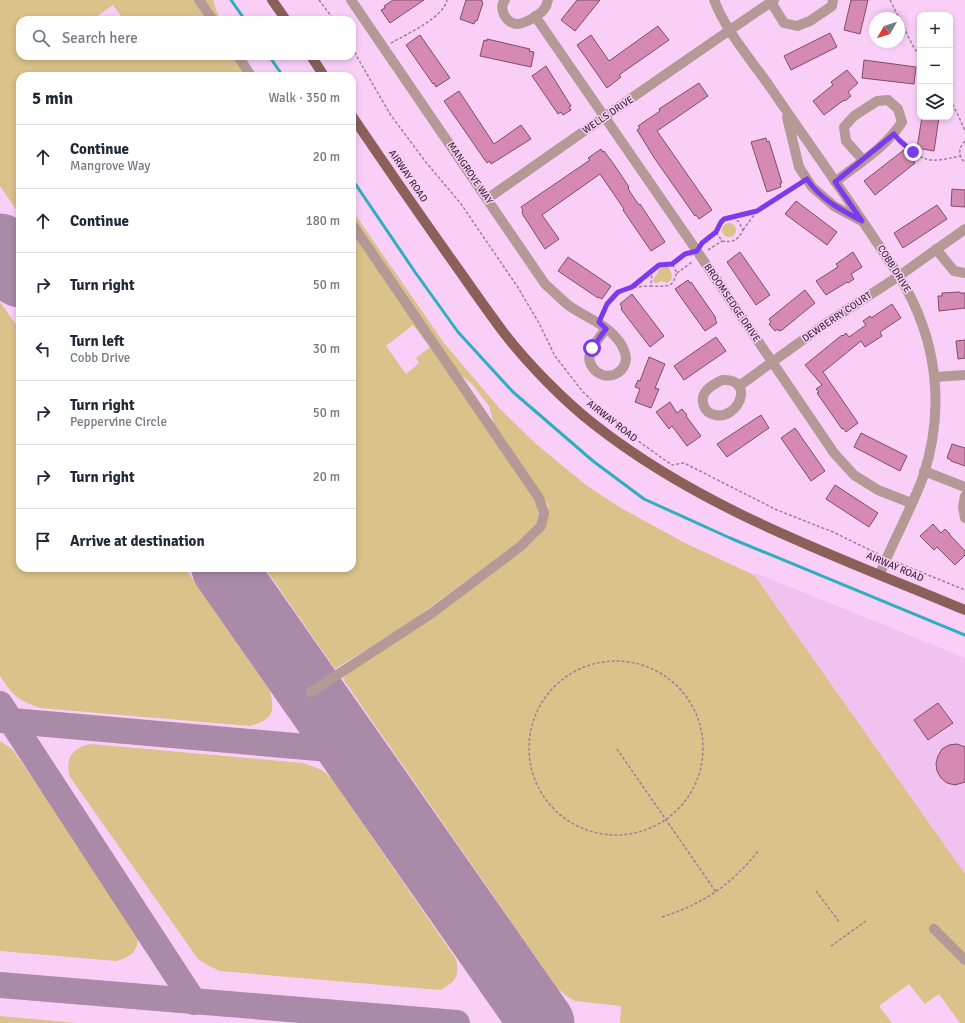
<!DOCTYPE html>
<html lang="en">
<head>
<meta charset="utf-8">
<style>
  :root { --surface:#fff; --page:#f6f6f7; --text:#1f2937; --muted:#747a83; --line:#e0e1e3 }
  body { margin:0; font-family:Signika,sans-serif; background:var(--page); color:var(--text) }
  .controls { position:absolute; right:12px; top:12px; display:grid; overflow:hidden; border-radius:8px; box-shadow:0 2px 6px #0003 }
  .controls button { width:36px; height:36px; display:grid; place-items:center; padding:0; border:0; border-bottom:1px solid var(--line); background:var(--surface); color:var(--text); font:20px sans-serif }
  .compass { position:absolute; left:869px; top:12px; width:36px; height:36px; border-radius:50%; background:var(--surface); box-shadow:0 2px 6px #0003; rotate:231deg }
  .stop { position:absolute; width:12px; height:12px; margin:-9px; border:3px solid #7c3aed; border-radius:50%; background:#fff }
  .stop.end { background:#7c3aed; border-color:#fff; box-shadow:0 1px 4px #0008 }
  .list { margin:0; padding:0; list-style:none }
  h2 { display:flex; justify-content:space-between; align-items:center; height:52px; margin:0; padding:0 16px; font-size:17px }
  h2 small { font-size:13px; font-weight:400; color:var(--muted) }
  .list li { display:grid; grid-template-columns:26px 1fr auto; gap:12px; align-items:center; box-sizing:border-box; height:64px; padding:0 16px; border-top:1px solid var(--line) }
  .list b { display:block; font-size:15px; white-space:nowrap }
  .list p { margin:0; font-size:13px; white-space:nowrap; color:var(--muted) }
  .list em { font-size:13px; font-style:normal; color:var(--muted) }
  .icon { flex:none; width:22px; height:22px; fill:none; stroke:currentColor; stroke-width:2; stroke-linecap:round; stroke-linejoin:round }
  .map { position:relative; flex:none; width:965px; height:1023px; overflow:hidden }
  .search { position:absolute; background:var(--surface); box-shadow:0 2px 6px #0003; left:16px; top:16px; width:340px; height:44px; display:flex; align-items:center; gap:10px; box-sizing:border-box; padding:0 14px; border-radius:12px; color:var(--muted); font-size:15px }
  .panel { position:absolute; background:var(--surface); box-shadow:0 2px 6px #0003; left:16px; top:72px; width:340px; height:500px; border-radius:12px }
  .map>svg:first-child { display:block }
  .built { fill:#f1c1ef }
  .green { fill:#dac28a; fill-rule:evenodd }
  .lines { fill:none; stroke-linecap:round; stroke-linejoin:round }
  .stream { stroke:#2faebd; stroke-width:3 }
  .taxiway { stroke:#aa8aa9; stroke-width:26 }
  .runway { stroke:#aa8aa9; stroke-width:65 }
  .building { fill:#d689b2; stroke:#7d4e67 }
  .path { stroke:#9d7f9c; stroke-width:1.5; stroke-dasharray:3 2; stroke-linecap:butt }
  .minor { stroke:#b49996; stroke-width:10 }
  .major { stroke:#8c5f59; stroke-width:10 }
  .route { stroke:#7c3aed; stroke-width:5 }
  .labels { text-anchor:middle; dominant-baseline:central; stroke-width:3; stroke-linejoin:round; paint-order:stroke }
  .street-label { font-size:10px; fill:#402f3f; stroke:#f9cff8 }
</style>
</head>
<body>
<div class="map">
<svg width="965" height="1023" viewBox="0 0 965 1023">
  <rect width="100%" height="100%" fill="#f9cff8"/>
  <polygon class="built" points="756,573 965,658 965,874 754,575"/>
  <g class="green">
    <polygon points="0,0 196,0 210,20 124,20 113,5 96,17 98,20 20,20 20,56 234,56 248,76 20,76 20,215 0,186"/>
    <polygon points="204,0 213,0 218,15 222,20 217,20"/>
    <path d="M352,210L444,343L500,409L536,444L586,485L621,508L683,542L754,575L965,874V1023H960L939,994L925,1004L909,984L879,1006L892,1023H620L621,1006L575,1001L568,997L558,989L343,679L350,669L525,549C542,533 547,528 548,505L494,424L489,406L472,384L458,373L352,217Z"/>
    <circle cx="729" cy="230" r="7"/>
    <path d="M352,228L537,500L538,512L537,523L521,540L428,609L396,631L335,669L265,568H352ZM413,325L430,347L416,358L419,363L406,374L386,346Z"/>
    <path d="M663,266L668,267L672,274L671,280L667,283L661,281L658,283H655L653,281C654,277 658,274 659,269Z"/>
    <path d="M0,302L20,330V568H185L270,691C275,713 273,719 250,726L40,708C17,699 14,697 0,676Z"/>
    <path d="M0,741L13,750L137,929C140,948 135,956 116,961L0,951Z"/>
    <path d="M91,744L303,763L322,770L332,779L456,959C459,977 457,981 440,990L220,971L209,966L198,959L70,777C64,758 73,747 91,744Z"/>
    <polygon points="0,1016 76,1023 0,1023"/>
  </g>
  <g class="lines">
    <g class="stream">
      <polyline points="231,0 245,20"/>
      <polyline points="269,56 283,76"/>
      <polyline points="352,179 415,272 458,332 513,392 593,461 644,499 730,538 965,635"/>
    </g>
    <g class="taxiway">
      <polyline points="0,704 194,1002"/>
      <polyline points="1,720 352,751"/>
      <polyline points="0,985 457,1023"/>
    </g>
    <g class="runway">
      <polyline points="0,246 20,275"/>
      <polyline points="224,568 542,1023"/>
    </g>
  </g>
  <g class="building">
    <polygon points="393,0 424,0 390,23 381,10 385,8 384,6"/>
    <polygon points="466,0 482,0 482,2 483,3 477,21 476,20 474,24 460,19"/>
    <polygon points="577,0 600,0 575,31 561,20"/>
    <polygon points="851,0 868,0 860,34 844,30"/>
    <polygon points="658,26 669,40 619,75 621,77 607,88 577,45 591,35 609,61"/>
    <polygon points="830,33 837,47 791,70 784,56"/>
    <polygon points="420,35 450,78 436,87 434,83 433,84 406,45"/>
    <polygon points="487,39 530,49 529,51 534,52 531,67 480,56 484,40 487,41"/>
    <polygon points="864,60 916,67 914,84 862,78"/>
    <polygon points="546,66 571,106 569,107 571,110 563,115 561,112 558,114 532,76"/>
    <polygon points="847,70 858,83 848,92 851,96 845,101 844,100 824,115 813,101 833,85 831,82"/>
    <polygon points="699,83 708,96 657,131 712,210 699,219 696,215 695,216 655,159 637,130 640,128 638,126 660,111 659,109"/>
    <polygon points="459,91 494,144 521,125 531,139 491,164 490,161 487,163 444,101"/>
    <polygon points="922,117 939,117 934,151 917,148"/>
    <polygon points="766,138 767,142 769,141 782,183 780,183 781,187 767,192 751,142"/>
    <polygon points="601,149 603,152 604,151 615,166 629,187 628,188 630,192 639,205 640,204 665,242 651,251 623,210 624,209 600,174 542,215 559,239 545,249 523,215 522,212 523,210 521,207 590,160 588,158"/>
    <polygon points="905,149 915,163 875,195 864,181"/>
    <polygon points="952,189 965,190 965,207 951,206"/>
    <polygon points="796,201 837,232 827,245 785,214"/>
    <polygon points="937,205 947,219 903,248 894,233"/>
    <polygon points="740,252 770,295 756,305 727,262"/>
    <polygon points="853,252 862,267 851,274 854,279 848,283 847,282 826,295 816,281 838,267 836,264"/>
    <polygon points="568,257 611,286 602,299 598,297 598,298 558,271"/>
    <polygon points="688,280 690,283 691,282 716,318 715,319 717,323 705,331 675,289"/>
    <polygon points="805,290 815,303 782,330 779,331 778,329 775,331 769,324 771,322 769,319"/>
    <polygon points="960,292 960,293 965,293 965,308 939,311 938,296 942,296 942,293"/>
    <polygon points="632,294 664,336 650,347 621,309 622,307 620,304"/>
    <polygon points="892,304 901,318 880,332 882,336 865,347 861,341 823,372 858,423 846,432 843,428 842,429 817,393 819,392 816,389 822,385 805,365 842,335 843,336 846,333 849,337 866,325 863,321 870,316 871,318"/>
    <polygon points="716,337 726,351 684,380 674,366"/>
    <polygon points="965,340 965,358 958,359 956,341"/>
    <polygon points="649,357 665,364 655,388 659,389 651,408 635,402 640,389 635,387 638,380 640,381"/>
    <polygon points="670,402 677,413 682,409 687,415 686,416 701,436 687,446 672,426 669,429 656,412"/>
    <polygon points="761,415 769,428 727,457 717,444"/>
    <polygon points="795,428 825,471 811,481 781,438"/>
    <polygon points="861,433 907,456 900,471 854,447"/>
    <polygon points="952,444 965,448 965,466 951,461 951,460 947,458"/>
    <polygon points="835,485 878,513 869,527 826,499"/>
    <polygon points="933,524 941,533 945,529 950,534 950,535 965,551 965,555 955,565 937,547 934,550 920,536"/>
    <polygon points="938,703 953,723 928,740 914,720"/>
    <polygon points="957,744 965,747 965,782 955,785 947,783 941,778 937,771 936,763 938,756 942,749 949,745"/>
  </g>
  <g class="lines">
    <g class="path">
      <polyline points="319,0 334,20"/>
      <polyline points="890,0 899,18"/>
      <polyline points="899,18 914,48 920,56"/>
      <path d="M391,43C407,34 443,18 447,0"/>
      <polyline points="352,48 390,114 425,161 461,204 517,286 539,323 555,356 583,392 631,436 672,465 684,463 777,510 833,532 878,554"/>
      <polyline points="950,100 958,115 965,131"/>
      <path d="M900,141C925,163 929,163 960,156"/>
      <path d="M965,141C958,148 958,156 965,163"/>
      <polyline points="734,216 757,211"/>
      <path d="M733,217L739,222L743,230C738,240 733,243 722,241L716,232C720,223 723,219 733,217Z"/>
      <polyline points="722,221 725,225"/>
      <polyline points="743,230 757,211 799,184"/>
      <polyline points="703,241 716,232"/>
      <polyline points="708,250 722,241"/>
      <path d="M663,264H672L677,273C675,276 675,279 673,282C669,288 658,286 651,286L652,270L659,265Z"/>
      <polyline points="672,264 687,254"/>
      <polyline points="677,273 692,262"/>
      <polyline points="632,287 652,270"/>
      <path d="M602,315C612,289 626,287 651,286"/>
      <polyline points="896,562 965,590"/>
      <circle cx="616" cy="748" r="87"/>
      <polyline points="617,749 716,892"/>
      <polyline points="816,891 840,923"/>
      <path d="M662,917C705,903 731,885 759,850"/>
      <polyline points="831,946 866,921"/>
    </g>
    <g class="minor">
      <polyline points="199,0 213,20"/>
      <path d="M351,0L545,284C553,291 560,298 568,305C587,319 614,326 624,350C633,370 607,386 593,368C590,364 588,359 590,354C592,345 601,336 606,329"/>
      <path d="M505,0C498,9 506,23 517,24C524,24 543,14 546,6C547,4 547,2 548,0"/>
      <path d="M714,0C727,33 750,58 770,87C813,150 858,212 899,276C937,338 946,407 923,477C911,510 893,541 880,574"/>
      <polyline points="771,2 784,23 797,26 810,21 832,6 833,0"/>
      <polyline points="535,16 697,251 834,453 854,475 878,490 911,503"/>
      <polyline points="238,56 251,76"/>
      <polyline points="787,117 799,167 812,187 834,206 860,220"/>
      <path d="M835,182C858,164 886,147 902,122L898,109L888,100L877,101L854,116L844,127L846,141L863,160"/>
      <path d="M487,199C583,132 678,65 774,0"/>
      <polyline points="936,249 954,271 965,273"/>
      <polyline points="935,377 965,375"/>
      <path d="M722,380C756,378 739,420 715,415C704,413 699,400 706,391C710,386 716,383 722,380Z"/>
      <polyline points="739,386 825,324 899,276 965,229"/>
      <polyline points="924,471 965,487"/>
      <polyline points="965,496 963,507 965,518"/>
      <polyline points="311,692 432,613 521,546 541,526 544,513 539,498 352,224"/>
      <polyline points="934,929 965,960"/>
    </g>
    <g class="major">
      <polyline points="272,0 286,20"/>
      <polyline points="311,56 324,76"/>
      <path d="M352,116C388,169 424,221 461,273C475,293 489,313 504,333C528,364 564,401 595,425C706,512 837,556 965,610"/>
    </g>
  </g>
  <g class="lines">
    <path class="route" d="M592,348L606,329L599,322L607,304L618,292L632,287L659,265L672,264L685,254L697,251L702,243L716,232L721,222L724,219L757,211L807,179C820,199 841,210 862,221L835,182L894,134L899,140L913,152"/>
  </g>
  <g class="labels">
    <g class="street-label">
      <text transform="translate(608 115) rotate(-34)">WELLS DRIVE</text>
      <text transform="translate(470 173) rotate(56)">MANGROVE WAY</text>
      <text transform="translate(408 176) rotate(56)">AIRWAY ROAD</text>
      <text transform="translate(894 269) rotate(58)">COBB DRIVE</text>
      <text transform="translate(732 303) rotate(56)">BROOMSEDGE DRIVE</text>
      <text transform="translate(837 317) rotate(-34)">DEWBERRY COURT</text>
      <text transform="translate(612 421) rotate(38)">AIRWAY ROAD</text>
      <text transform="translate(895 567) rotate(23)">AIRWAY ROAD</text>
    </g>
  </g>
</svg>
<div class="controls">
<button>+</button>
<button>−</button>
<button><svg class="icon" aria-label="layers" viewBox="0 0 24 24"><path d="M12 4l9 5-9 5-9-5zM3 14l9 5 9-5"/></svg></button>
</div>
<svg class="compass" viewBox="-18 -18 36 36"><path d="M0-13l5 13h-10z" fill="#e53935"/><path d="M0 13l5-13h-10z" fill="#747a83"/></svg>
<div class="stop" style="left:592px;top:348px"></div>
<div class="stop end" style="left:913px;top:152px"></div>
<div class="search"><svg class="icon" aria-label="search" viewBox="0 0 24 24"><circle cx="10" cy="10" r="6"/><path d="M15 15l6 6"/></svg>Search here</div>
<section class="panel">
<h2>5 min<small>Walk · 350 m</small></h2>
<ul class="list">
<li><svg class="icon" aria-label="ahead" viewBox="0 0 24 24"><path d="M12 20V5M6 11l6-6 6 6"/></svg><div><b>Continue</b><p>Mangrove Way</p></div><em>20 m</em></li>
<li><svg class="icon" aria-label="ahead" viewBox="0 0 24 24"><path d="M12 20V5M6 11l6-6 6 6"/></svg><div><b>Continue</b></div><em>180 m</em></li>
<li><svg class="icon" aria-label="right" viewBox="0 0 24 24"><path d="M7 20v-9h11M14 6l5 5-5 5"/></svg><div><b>Turn right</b></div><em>50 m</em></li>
<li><svg class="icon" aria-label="left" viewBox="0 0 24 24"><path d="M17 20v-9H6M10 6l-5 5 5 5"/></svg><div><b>Turn left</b><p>Cobb Drive</p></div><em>30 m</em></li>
<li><svg class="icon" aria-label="right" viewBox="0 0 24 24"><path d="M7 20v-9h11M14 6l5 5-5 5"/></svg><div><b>Turn right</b><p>Peppervine Circle</p></div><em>50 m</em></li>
<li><svg class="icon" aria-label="right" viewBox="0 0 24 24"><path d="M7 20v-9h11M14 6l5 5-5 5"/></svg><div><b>Turn right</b></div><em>20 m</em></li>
<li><svg class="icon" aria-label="arrive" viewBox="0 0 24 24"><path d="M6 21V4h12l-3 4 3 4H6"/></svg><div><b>Arrive at destination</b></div></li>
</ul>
</section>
</div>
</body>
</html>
